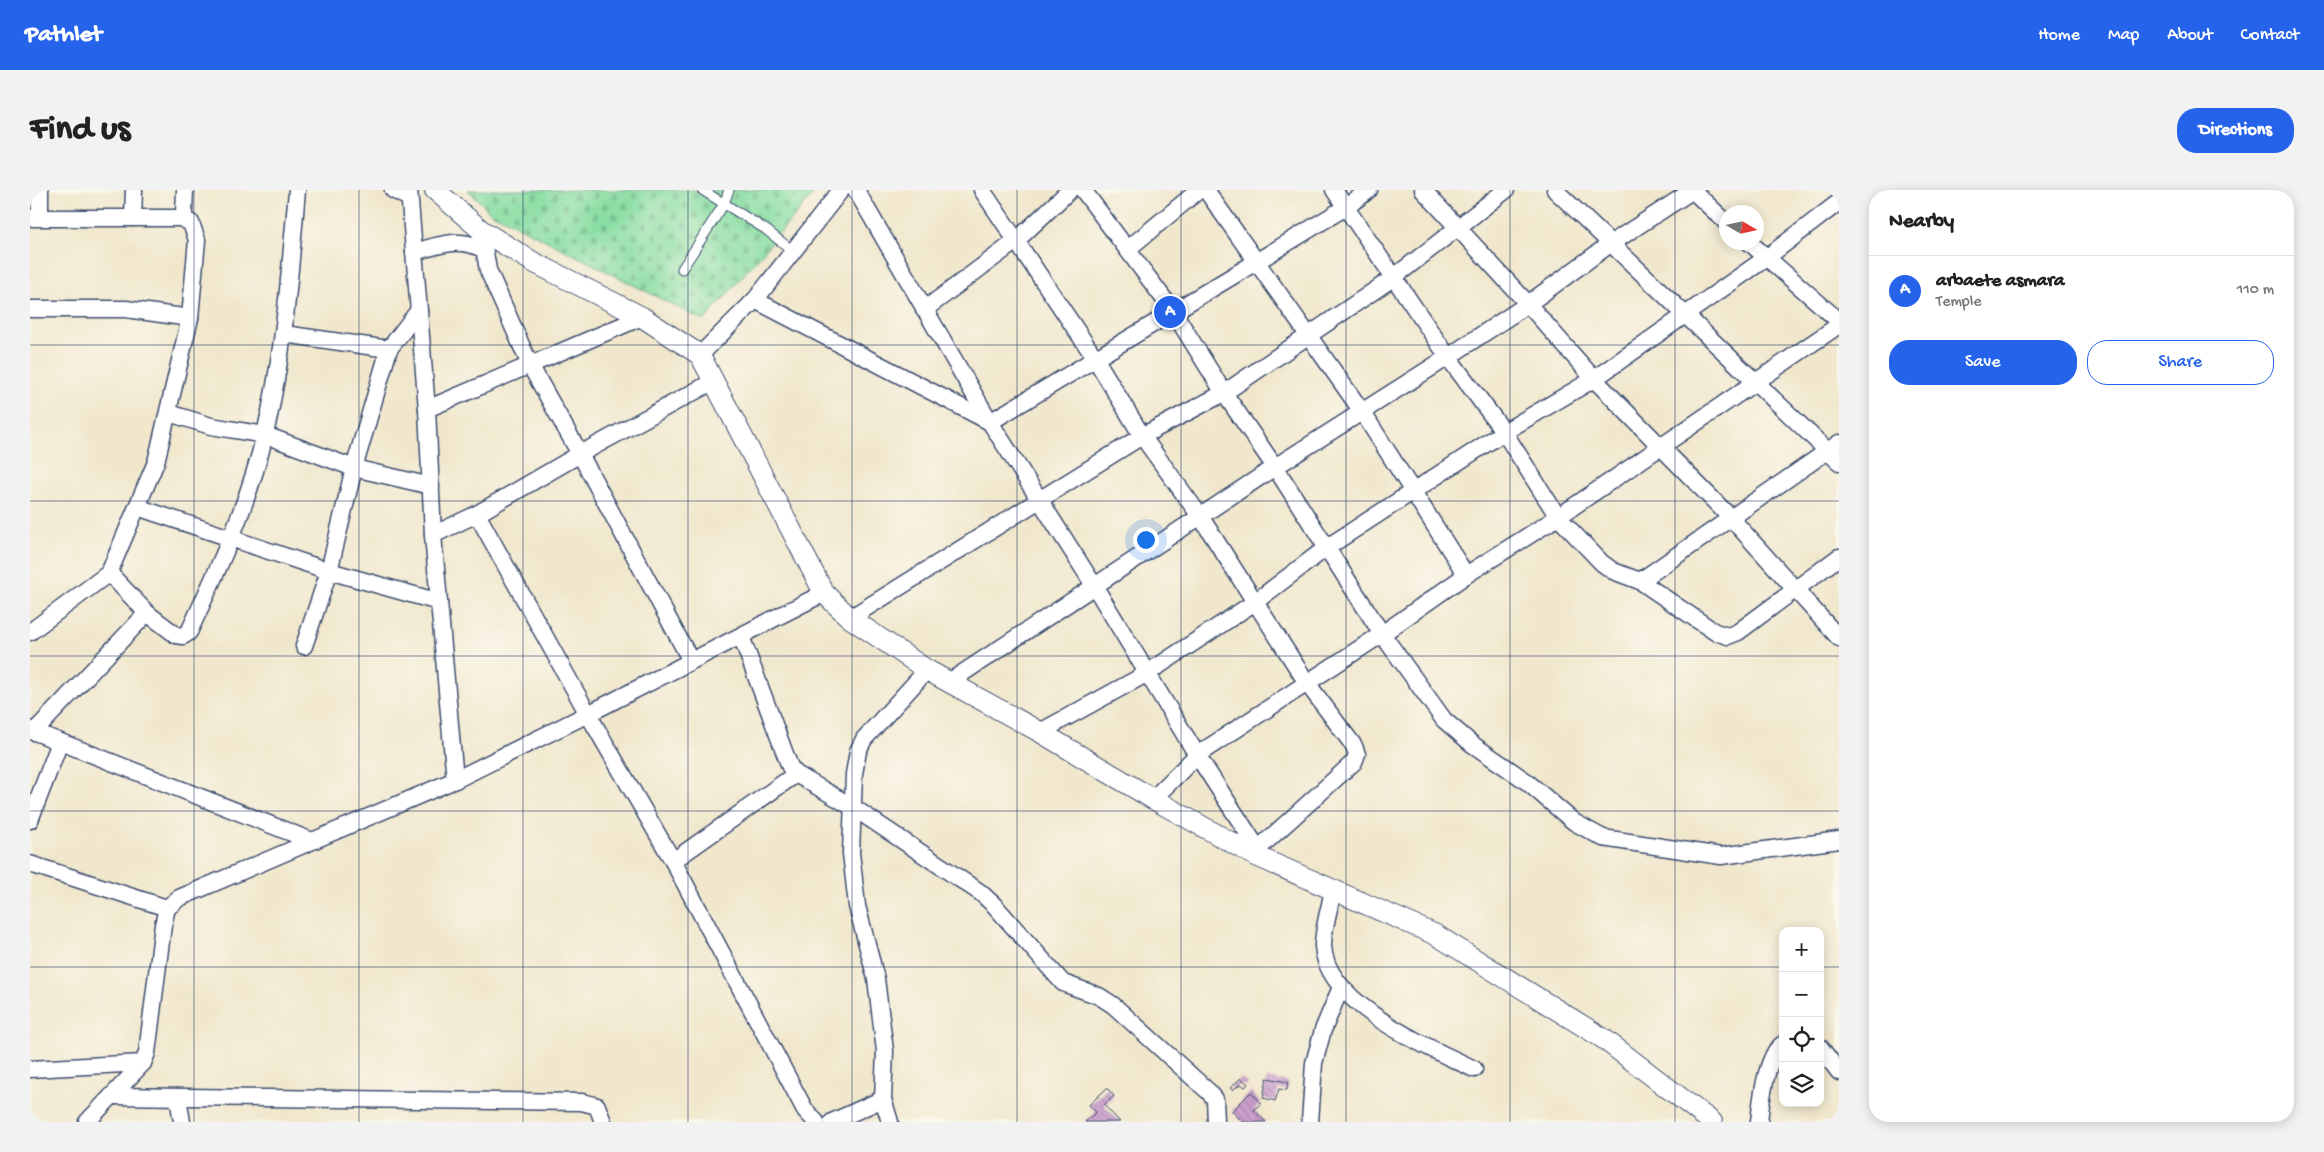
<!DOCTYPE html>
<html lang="en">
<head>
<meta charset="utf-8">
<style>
  :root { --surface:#fff; --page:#f2f2f2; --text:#222; --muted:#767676; --line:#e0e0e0; --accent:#2563eb }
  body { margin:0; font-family:"Gochi Hand",sans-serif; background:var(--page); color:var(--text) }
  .controls { position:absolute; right:15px; bottom:15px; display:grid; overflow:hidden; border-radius:10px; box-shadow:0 2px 12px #0003 }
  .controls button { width:45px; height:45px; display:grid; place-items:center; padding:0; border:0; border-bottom:1px solid var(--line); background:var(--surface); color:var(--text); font:25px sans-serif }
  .compass { position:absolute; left:1689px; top:15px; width:45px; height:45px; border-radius:50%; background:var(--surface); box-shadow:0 2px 12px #0003; rotate:99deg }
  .you { position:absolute; left:1115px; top:349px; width:18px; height:18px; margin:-12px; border:4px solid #fff; border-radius:50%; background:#1a73e8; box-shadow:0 0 0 8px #1a73e833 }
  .badge { display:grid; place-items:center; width:32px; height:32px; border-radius:50%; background:var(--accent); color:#fff; font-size:16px; font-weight:700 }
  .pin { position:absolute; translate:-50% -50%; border:2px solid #fff; box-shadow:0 1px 5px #0006 }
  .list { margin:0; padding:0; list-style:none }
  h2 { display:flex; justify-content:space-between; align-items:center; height:65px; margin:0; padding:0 20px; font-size:21px }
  h2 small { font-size:16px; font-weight:400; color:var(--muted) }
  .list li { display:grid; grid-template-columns:32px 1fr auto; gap:15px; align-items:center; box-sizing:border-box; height:70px; padding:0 20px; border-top:1px solid var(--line) }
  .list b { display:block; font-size:19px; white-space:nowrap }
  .list p { margin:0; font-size:16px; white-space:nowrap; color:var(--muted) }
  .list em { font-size:16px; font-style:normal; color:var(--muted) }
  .actions { display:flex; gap:10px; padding:15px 20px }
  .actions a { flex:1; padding:11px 0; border:1px solid var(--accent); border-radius:20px; text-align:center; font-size:18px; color:var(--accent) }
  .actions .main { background:var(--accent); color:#fff }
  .icon { flex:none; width:28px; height:28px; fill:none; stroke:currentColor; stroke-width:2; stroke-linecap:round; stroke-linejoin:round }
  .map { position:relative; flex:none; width:1809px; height:932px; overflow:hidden; border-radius:20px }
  header { display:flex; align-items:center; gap:30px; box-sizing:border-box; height:70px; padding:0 25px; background:var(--accent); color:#fff }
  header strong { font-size:24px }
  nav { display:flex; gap:28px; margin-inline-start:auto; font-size:18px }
  .intro { display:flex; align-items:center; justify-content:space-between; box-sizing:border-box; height:120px; padding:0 30px }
  h1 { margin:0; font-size:35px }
  .button { padding:12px 22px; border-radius:20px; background:var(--accent); color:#fff; font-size:18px; font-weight:700 }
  main { display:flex; gap:30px; padding:0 30px }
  aside { flex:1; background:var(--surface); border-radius:20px; box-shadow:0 2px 12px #0003 }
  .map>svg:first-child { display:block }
  .cemetery { fill:url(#cemetery-stones); stroke:#508680 }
  .building { fill:url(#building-back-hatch) }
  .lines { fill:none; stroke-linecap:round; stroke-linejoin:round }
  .service-casing { stroke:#3b4b6e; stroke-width:11 }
  .minor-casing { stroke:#3b4b6e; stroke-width:19 }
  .tertiary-casing { stroke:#3b4b6e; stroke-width:22 }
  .service { stroke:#fff; stroke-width:9 }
  .minor { stroke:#fff; stroke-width:16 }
  .tertiary { stroke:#fff; stroke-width:20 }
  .grid { fill:none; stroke:#1b2f5e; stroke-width:1; stroke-opacity:0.55 }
</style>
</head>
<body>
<header>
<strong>Pathlet</strong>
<nav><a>Home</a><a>Map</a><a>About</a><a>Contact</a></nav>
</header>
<div class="intro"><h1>Find us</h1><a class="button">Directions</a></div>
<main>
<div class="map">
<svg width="1809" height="932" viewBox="0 0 1809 932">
  <defs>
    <pattern id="cemetery-stones" width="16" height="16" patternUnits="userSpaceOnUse" patternTransform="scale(1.25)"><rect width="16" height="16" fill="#86dda1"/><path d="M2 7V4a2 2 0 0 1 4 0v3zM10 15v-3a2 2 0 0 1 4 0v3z" fill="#73be8d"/></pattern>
    <pattern id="building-back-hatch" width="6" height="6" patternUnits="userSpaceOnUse" patternTransform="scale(1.25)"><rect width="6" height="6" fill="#cca1ce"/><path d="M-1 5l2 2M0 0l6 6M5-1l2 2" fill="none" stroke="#a584aa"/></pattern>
  </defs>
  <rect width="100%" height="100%" fill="#fbf7ec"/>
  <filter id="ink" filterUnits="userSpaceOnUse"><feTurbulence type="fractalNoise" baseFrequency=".02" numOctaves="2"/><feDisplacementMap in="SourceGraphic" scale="10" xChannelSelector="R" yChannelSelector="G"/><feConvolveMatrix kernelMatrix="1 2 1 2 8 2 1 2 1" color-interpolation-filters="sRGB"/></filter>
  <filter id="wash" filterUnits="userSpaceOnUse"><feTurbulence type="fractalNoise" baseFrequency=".0096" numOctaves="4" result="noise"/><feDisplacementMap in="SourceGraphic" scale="20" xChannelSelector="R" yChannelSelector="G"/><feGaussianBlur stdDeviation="1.12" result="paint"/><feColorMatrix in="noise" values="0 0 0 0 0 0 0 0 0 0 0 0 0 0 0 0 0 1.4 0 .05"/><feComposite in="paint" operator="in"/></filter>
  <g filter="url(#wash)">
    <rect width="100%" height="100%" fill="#f0e7cc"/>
    <polygon class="cemetery" points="438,0 787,0 674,131 460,22"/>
    <g id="blocks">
      <g class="building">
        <polygon points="1211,888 1218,894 1215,897 1211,894 1202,900 1200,898"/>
        <polygon points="1237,888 1258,892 1257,900 1249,899 1245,911 1233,908"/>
        <polygon points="1077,898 1084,906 1074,915 1090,932 1055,932 1066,922 1059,915"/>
        <polygon points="1221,902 1231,913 1224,920 1236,932 1213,932 1202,921"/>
      </g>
    </g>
  </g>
  <g filter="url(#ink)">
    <use href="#blocks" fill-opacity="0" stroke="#3b4b6e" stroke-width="1"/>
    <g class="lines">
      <defs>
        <g id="service">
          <polyline points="672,0 735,39 763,61"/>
          <polyline points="652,79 694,14 699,0"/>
        </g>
        <g id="minor">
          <polyline points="10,0 10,27"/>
          <polyline points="363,0 379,8"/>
          <polyline points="826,0 960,232 1065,397 1167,565 1228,659 1224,665"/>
          <polyline points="952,0 1065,168 1112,246 1170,326 1277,493 1324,556 1327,564 1324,572 1228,659"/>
          <polyline points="1053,0 1143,121 1194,203 1245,277 1352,444 1414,530 1442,554 1496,591 1544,632 1573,648 1691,666 1809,650"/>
          <polyline points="1176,0 1333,223 1436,385"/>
          <polyline points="1304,0 1418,167 1474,242 1528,327 1572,373 1583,381 1610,391 1685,442 1698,446 1708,442 1809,367"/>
          <polyline points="1393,0 1498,114 1564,189 1700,327 1809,448"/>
          <polyline points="1525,0 1809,272"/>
          <polyline points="1662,0 1696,32"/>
          <polyline points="0,28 151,28 161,33 167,50 160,128 126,272 79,383 0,442"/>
          <polyline points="103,28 104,0"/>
          <polyline points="151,28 154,24 155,0"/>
          <polyline points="1719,52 1809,131"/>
          <polyline points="1099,58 1169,0"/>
          <path d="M384,62C410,55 427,47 453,59"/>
          <polyline points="725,110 960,232 1226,72 1316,17 1339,0"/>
          <polyline points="0,119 96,119 160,128"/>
          <polyline points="894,120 986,51 1040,0"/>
          <polyline points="612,127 500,175 550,264 684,191"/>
          <polyline points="254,144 359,159"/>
          <polyline points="670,165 725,110 811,0"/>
          <polyline points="397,219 500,175 458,80 451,40"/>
          <polyline points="139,223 181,236 235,245 324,278 401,296"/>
          <polyline points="107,317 299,381 409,412"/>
          <polyline points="447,324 550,264 661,471"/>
          <polyline points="403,345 447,324 558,524 794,403"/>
          <polyline points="1610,391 1809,253"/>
          <path d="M117,423L146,445L153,446L159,442C189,377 219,313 235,244C254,164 260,82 267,0"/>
          <polyline points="820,428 1112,246 1194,203 1363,88 1476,0"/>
          <polyline points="711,446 760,577 766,584 824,618 951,703 965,716 1033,793 1069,806 1083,815 1179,902 1185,909 1186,932"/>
          <polyline points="274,456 299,381 324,278 359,159 389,120"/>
          <polyline points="919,492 1245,277 1418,167 1498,114 1580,54 1663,0"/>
          <polyline points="0,540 282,651"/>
          <polyline points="4,542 117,423 79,383"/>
          <polyline points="1010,542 1116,484 1225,412 1296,358 1474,242 1564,189 1736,68 1809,12"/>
          <polyline points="425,590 558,524 643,671 775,920 786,932"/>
          <polyline points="1123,609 1167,565 1352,444 1436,385 1528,327 1809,135"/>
          <polyline points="0,630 30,552"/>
          <polyline points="643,671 766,584"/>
          <polyline points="0,674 137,718"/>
          <path d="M1303,700C1300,717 1293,738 1293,756C1296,815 1399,857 1444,879"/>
          <polyline points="1790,857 1809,882"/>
          <polyline points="0,879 113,873 117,863 133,735 137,718 149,708 425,590 403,345 397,219 379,0"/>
          <polyline points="82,906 552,912 567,916 573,932"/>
          <polyline points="148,907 152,932"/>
          <polyline points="57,932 113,873"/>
          <polyline points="802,932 853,909"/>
          <polyline points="860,932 853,909 855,861 846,789 827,716 821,663 824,584 828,561 834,549 897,480"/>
          <polyline points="1280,932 1284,873 1293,840 1311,797"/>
          <path d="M1729,932C1731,912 1736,865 1753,854"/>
        </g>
        <polyline id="tertiary" points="405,0 451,40 503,72 612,127 670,165 794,403 820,428 897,480 1010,542 1123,609 1224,665 1406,745 1574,849 1682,932"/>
      </defs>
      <use href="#service" class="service-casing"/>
      <use href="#minor" class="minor-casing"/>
      <use href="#tertiary" class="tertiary-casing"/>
      <use href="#service" class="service"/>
      <use href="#minor" class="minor"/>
      <use href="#tertiary" class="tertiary"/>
    </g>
  </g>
  <path class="grid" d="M164,0V932M329,0V932M493,0V932M658,0V932M822,0V932M987,0V932M1151,0V932M1316,0V932M1480,0V932M1645,0V932M0,155H1809M0,311H1809M0,466H1809M0,621H1809M0,777H1753M1790,777H1809"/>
</svg>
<div class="controls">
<button>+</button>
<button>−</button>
<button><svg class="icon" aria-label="locate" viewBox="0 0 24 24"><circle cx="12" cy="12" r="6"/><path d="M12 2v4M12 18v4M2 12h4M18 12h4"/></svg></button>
<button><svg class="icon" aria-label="layers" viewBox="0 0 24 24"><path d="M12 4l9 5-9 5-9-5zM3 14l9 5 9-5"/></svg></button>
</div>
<svg class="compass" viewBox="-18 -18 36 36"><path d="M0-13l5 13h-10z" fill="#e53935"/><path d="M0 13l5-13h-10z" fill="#767676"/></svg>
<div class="you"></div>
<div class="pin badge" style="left:1140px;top:122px">A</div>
</div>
<aside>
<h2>Nearby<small></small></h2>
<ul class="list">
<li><span class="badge">A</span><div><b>arbaete asmara</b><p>Temple</p></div><em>110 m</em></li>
</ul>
<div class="actions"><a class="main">Save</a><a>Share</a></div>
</aside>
</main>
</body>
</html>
